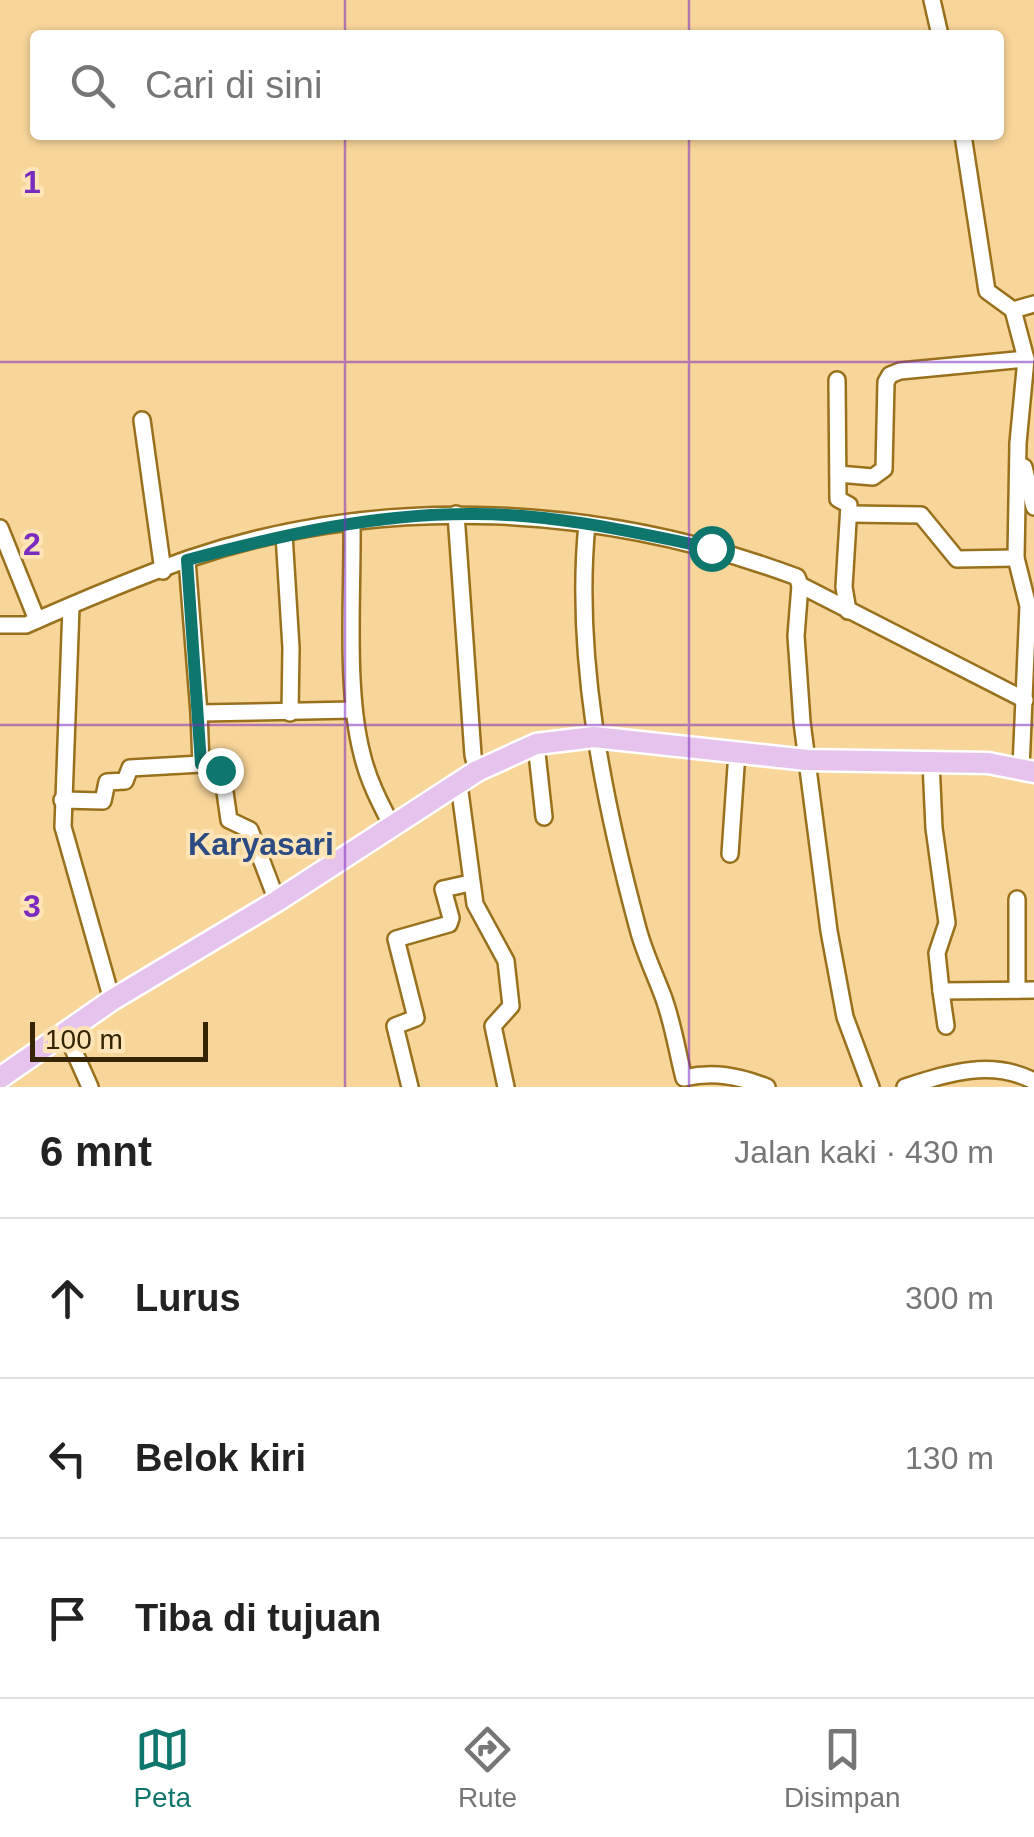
<!DOCTYPE html>
<html lang="id">
<head>
<meta charset="utf-8">
<style>
  :root { --surface:#fff; --page:#f6f6f6; --text:#222; --muted:#767676; --line:#e0e0e0; --accent:#0f766e }
  body { margin:0; font-family:Arial,sans-serif; background:var(--page); color:var(--text) }
  .scale { position:absolute; left:30px; bottom:25px; width:178px; box-sizing:border-box; padding-left:10px; border:5px solid #362503; border-top:0; font-size:28px; line-height:35px; white-space:nowrap; color:#362503; -webkit-text-stroke:8px #ffe4b7; paint-order:stroke }
  .stop { position:absolute; width:30px; height:30px; margin:-22px; border:8px solid #0f766e; border-radius:50%; background:#fff }
  .stop.end { background:#0f766e; border-color:#fff; box-shadow:0 2px 10px #0008 }
  .list { margin:0; padding:0; list-style:none }
  h2 { display:flex; justify-content:space-between; align-items:center; height:130px; margin:0; padding:0 40px; font-size:42px }
  h2 small { font-size:32px; font-weight:400; color:var(--muted) }
  .list li { display:grid; grid-template-columns:65px 1fr auto; gap:30px; align-items:center; box-sizing:border-box; height:160px; padding:0 40px; border-top:2px solid var(--line) }
  .list b { display:block; font-size:38px; white-space:nowrap }
  .list em { font-size:32px; font-style:normal; color:var(--muted) }
  .icon { flex:none; width:55px; height:55px; fill:none; stroke:currentColor; stroke-width:2; stroke-linecap:round; stroke-linejoin:round }
  .map { position:relative; flex:none; width:1034px; height:1087px; overflow:hidden }
  .search { position:absolute; background:var(--surface); box-shadow:0 2px 8px #0004; left:30px; right:30px; top:30px; height:110px; display:flex; align-items:center; gap:25px; box-sizing:border-box; padding:0 35px; border-radius:10px; color:var(--muted); font-size:38px }
  .sheet { height:610px; background:var(--surface) }
  nav { display:flex; justify-content:space-around; align-items:center; box-sizing:border-box; height:140px; border-top:2px solid var(--line); background:var(--surface); font-size:28px; color:var(--muted) }
  nav a { display:grid; justify-items:center; gap:5px }
  nav .on { color:var(--accent) }
  .map>svg:first-child { display:block }
  .lines { fill:none; stroke-linecap:round; stroke-linejoin:round }
  .minor-casing { stroke:#99701c; stroke-width:20 }
  .major-casing { stroke:#fff; stroke-width:25 }
  .minor { stroke:#fff; stroke-width:15 }
  .major { stroke:#e6c3ed; stroke-width:20 }
  .route { stroke:#0f766e; stroke-width:12 }
  .grid { fill:none; stroke:#7b2cbf; stroke-width:2.5; stroke-opacity:0.55 }
  .labels { text-anchor:middle; dominant-baseline:central; stroke-width:8; stroke-linejoin:round; paint-order:stroke }
  .quarter-label { font-size:32px; font-weight:bold; fill:#2b4b82; stroke:#ffe4b7 }
  .grid-label { font-size:32px; text-anchor:middle; font-weight:bold; fill:#7b2cbf; stroke:#ffe4b7; stroke-width:8; stroke-linejoin:round; paint-order:stroke }
</style>
</head>
<body>
<div class="map">
<svg width="1034" height="1087" viewBox="0 0 1034 1087">
  <rect width="100%" height="100%" fill="#f8d599"/>
  <g class="lines">
    <defs>
      <g id="minor">
        <polyline points="932,0 940,35"/>
        <polyline points="963,135 987,291 1013,310 1026,359 1018,443 1016,558 1028,606 1021,768"/>
        <polyline points="1013,310 1034,304"/>
        <polyline points="837,380 838,499 849,505 844,587 848,611"/>
        <polyline points="142,420 163,571"/>
        <polyline points="1024,467 1034,507"/>
        <polyline points="838,474 873,477 884,469 886,382 890,375 900,371 1026,359"/>
        <polyline points="456,514 473,755 477,771"/>
        <polyline points="849,514 921,515 957,559 1016,558"/>
        <path d="M352,522C353,592 345,689 362,754C368,780 380,803 392,826"/>
        <path d="M587,524C574,655 603,798 637,925C643,950 654,972 663,996C673,1023 677,1051 684,1078C714,1071 738,1076 767,1087"/>
        <polyline points="0,528 37,620"/>
        <polyline points="284,534 291,648 290,713"/>
        <polyline points="187,560 199,713 354,710"/>
        <polyline points="800,585 796,636 802,722 829,931 845,1017 871,1087"/>
        <polyline points="71,607 63,827 112,1000"/>
        <path d="M0,625H26C78,602 135,578 188,559C385,492 604,505 797,577L800,585L1025,700"/>
        <polyline points="199,713 201,764 222,771 229,820 250,830 277,901"/>
        <polyline points="536,744 544,817"/>
        <polyline points="931,762 934,828 947,923 937,953 941,991 1034,990"/>
        <polyline points="459,784 475,904 506,961 511,1006 493,1026 506,1087"/>
        <polyline points="62,800 103,801 107,782 125,781 130,768 201,764"/>
        <polyline points="730,854 737,752"/>
        <polyline points="1017,990 1017,899"/>
        <polyline points="941,991 946,1026"/>
        <polyline points="66,1033 90,1087"/>
        <polyline points="410,1087 395,1026 416,1018 396,939 449,924 451,918 443,889 470,883"/>
        <path d="M905,1087C949,1073 991,1059 1034,1081"/>
      </g>
      <polyline id="major" points="0,1078 112,1000 277,901 477,771 536,744 594,737 807,760 988,763 1034,772"/>
    </defs>
    <use href="#minor" class="minor-casing"/>
    <use href="#major" class="major-casing"/>
    <use href="#minor" class="minor"/>
    <use href="#major" class="major"/>
  </g>
  <g class="lines">
    <path class="route" d="M220,770L201,764L187,560C282,535 376,513 475,514C555,514 633,532 711,548"/>
  </g>
  <path class="grid" d="M345,0V35M689,0V35M345,135V1087M689,135V1087M0,362H1034M0,725H1034"/>
  <g class="labels">
    <g class="quarter-label">
      <text x="261" y="844">Karyasari</text>
    </g>
  </g>
  <g class="grid-label">
    <text x="32" y="193">1</text>
    <text x="32" y="555">2</text>
    <text x="32" y="917">3</text>
  </g>
</svg>
<div class="scale">100 m</div>
<div class="stop" style="left:711px;top:548px"></div>
<div class="stop end" style="left:220px;top:770px"></div>
<div class="search"><svg class="icon" aria-label="search" viewBox="0 0 24 24"><circle cx="10" cy="10" r="6"/><path d="M15 15l6 6"/></svg>Cari di sini</div>
</div>
<section class="sheet">
<h2>6 mnt<small>Jalan kaki · 430 m</small></h2>
<ul class="list">
<li><svg class="icon" aria-label="ahead" viewBox="0 0 24 24"><path d="M12 20V5M6 11l6-6 6 6"/></svg><div><b>Lurus</b></div><em>300 m</em></li>
<li><svg class="icon" aria-label="left" viewBox="0 0 24 24"><path d="M17 20v-9H6M10 6l-5 5 5 5"/></svg><div><b>Belok kiri</b></div><em>130 m</em></li>
<li><svg class="icon" aria-label="arrive" viewBox="0 0 24 24"><path d="M6 21V4h12l-3 4 3 4H6"/></svg><div><b>Tiba di tujuan</b></div></li>
</ul>
</section>
<nav>
<a class="on"><svg class="icon" aria-label="map" viewBox="0 0 24 24"><path d="M3 6l6-2 6 2 6-2v14l-6 2-6-2-6 2zM9 4v14M15 6v14"/></svg>Peta</a>
<a><svg class="icon" aria-label="directions" viewBox="0 0 24 24"><path d="M12 3l9 9-9 9-9-9zM9 14v-3h6M13 9l2 2-2 2"/></svg>Rute</a>
<a><svg class="icon" aria-label="saved" viewBox="0 0 24 24"><path d="M7 4h10v16l-5-4-5 4z"/></svg>Disimpan</a>
</nav>
</body>
</html>
